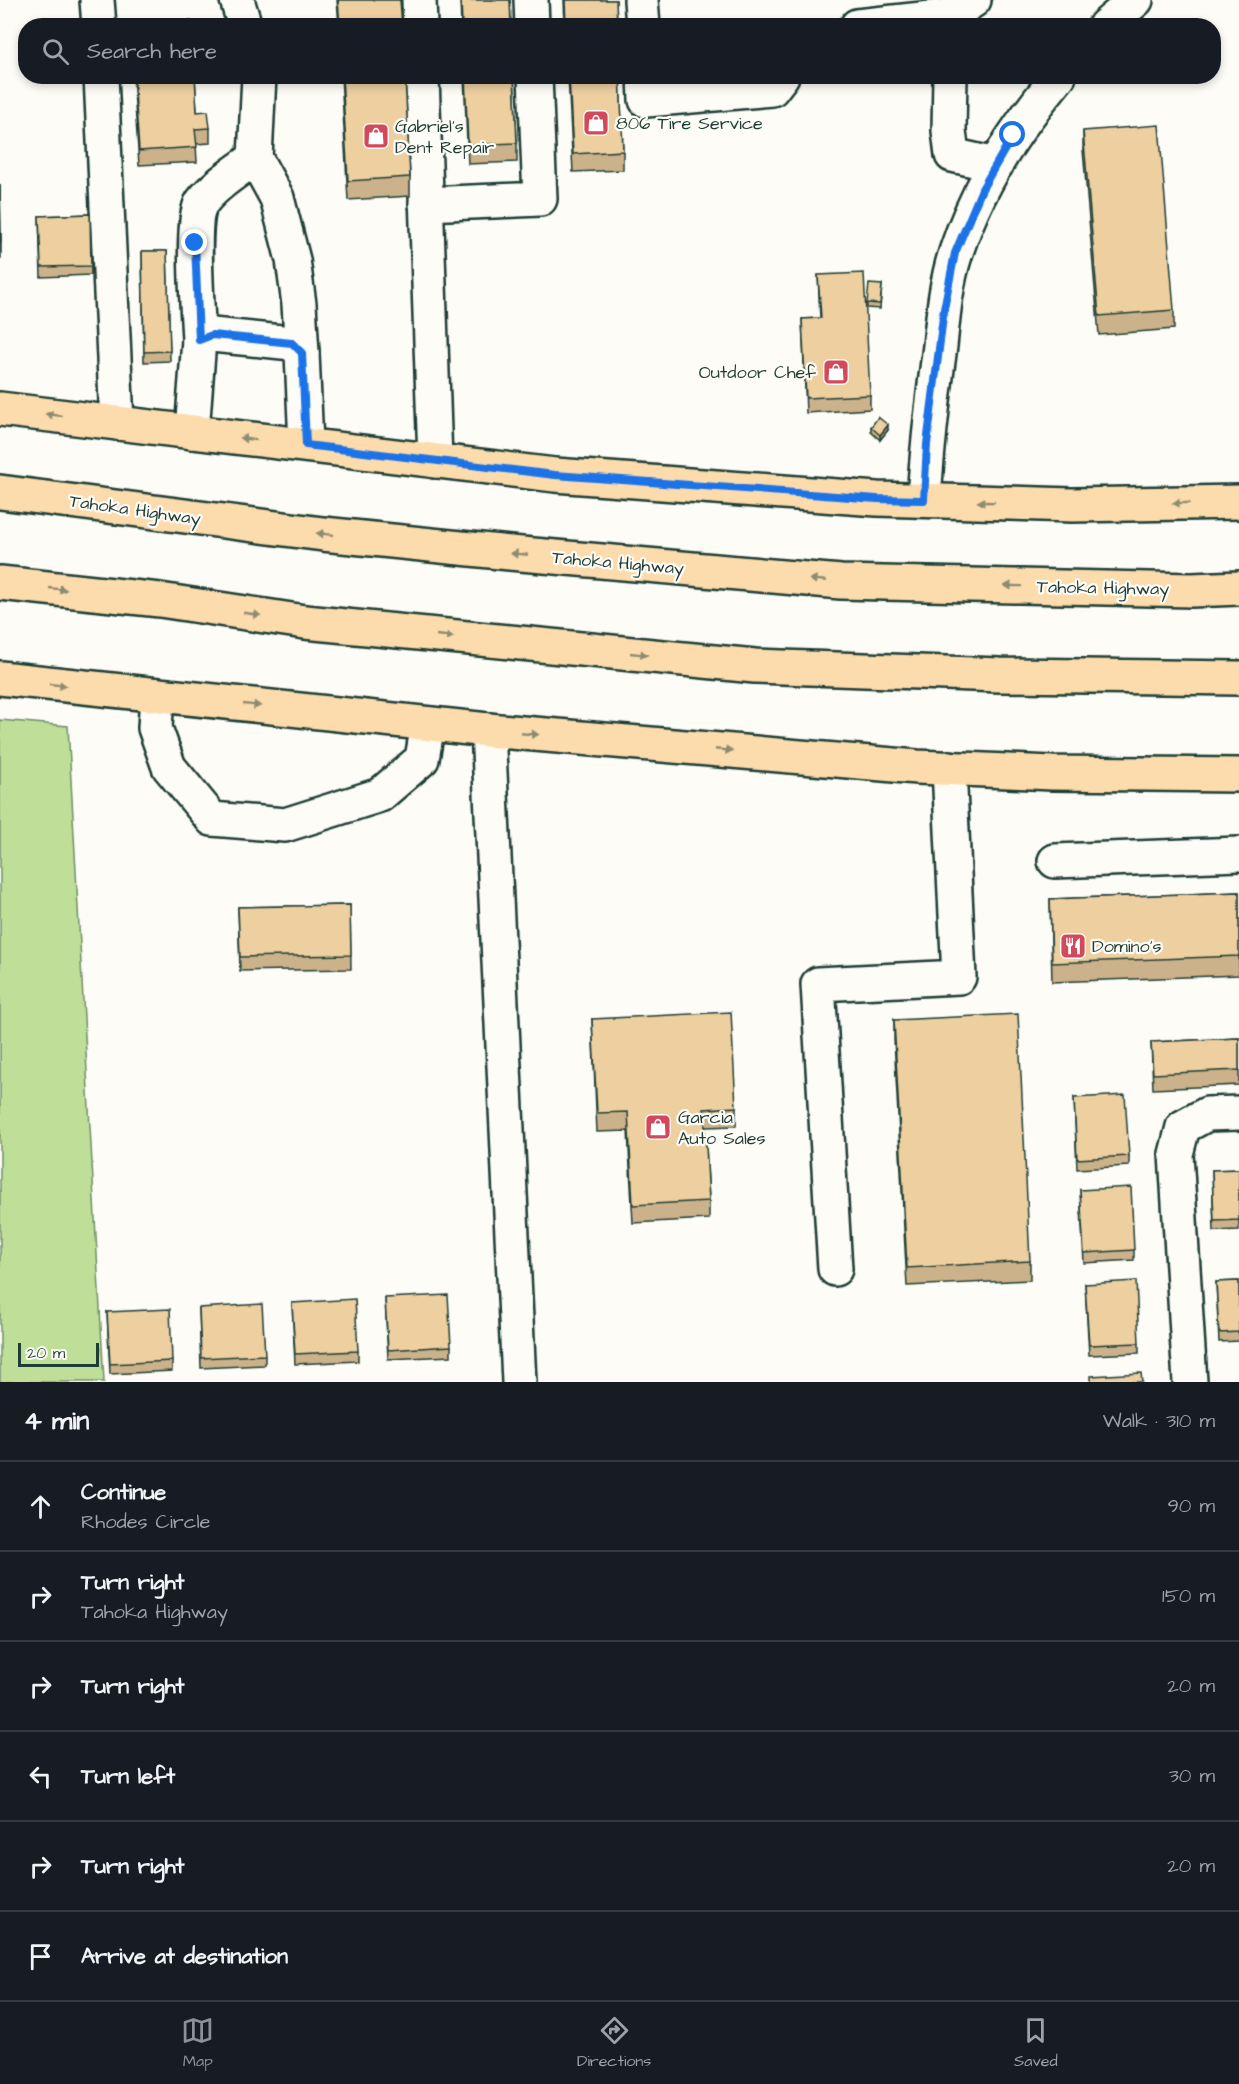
<!DOCTYPE html>
<html lang="en">
<head>
<meta charset="utf-8">
<style>
  :root { --surface:#171b24; --page:#242831; --text:#f1f3f6; --muted:#9ea1a6; --line:#363941; --accent:#8c9099 }
  body { margin:0; font-family:"Architects Daughter",sans-serif; background:var(--page); color:var(--text) }
  .scale { position:absolute; left:18px; bottom:15px; width:81px; box-sizing:border-box; padding-left:6px; border:3px solid #1f3d34; border-top:0; font-size:16px; line-height:21px; white-space:nowrap; color:#1f3d34; -webkit-text-stroke:4px #fdfcf7; paint-order:stroke }
  .stop { position:absolute; width:18px; height:18px; margin:-14px; border:4px solid #1a73e8; border-radius:50%; background:#fff }
  .stop.end { background:#1a73e8; border-color:#fff; box-shadow:0 2px 6px #0008 }
  .list { margin:0; padding:0; list-style:none }
  h2 { display:flex; justify-content:space-between; align-items:center; height:78px; margin:0; padding:0 24px; font-size:26px }
  h2 small { font-size:20px; font-weight:400; color:var(--muted) }
  .list li { display:grid; grid-template-columns:39px 1fr auto; gap:18px; align-items:center; box-sizing:border-box; height:90px; padding:0 24px; border-top:2px solid var(--line) }
  .list b { display:block; font-size:22px; white-space:nowrap }
  .list p { margin:0; font-size:20px; white-space:nowrap; color:var(--muted) }
  .list em { font-size:20px; font-style:normal; color:var(--muted) }
  .icon { flex:none; width:33px; height:33px; fill:none; stroke:currentColor; stroke-width:2; stroke-linecap:round; stroke-linejoin:round }
  .map { position:relative; flex:none; width:1239px; height:1382px; overflow:hidden }
  .search { position:absolute; background:var(--surface); box-shadow:0 3px 9px #0003; left:18px; right:18px; top:18px; height:66px; display:flex; align-items:center; gap:15px; box-sizing:border-box; padding:0 21px; border-radius:24px; color:var(--muted); font-size:22px }
  .sheet { height:618px; background:var(--surface) }
  nav { display:flex; justify-content:space-around; align-items:center; box-sizing:border-box; height:84px; border-top:2px solid var(--line); background:var(--surface); font-size:16px; color:var(--muted) }
  nav a { display:grid; justify-items:center; gap:3px }
  nav .on { color:var(--accent) }
  .map>svg:first-child { display:block }
  .green { fill:#bfdf98; stroke:#6f8e66; stroke-width:1.5 }
  .lines { fill:none; stroke-linecap:round; stroke-linejoin:round }
  .minor-casing { stroke:#1f3d34; stroke-width:38 }
  .major-casing { stroke:#1f3d34; stroke-width:38 }
  .highway-casing { stroke:#1f3d34; stroke-width:38 }
  .minor { stroke:#fdfcf7; stroke-width:33 }
  .major { stroke:#fcdcac; stroke-width:33 }
  .highway { stroke:#fcdcac; stroke-width:33 }
  .wall { fill:#ccb28a; stroke:#1f3d34; stroke-width:1.5 }
  .shaded-wall { fill:#a69170; stroke:#1f3d34; stroke-width:1.5 }
  .building { fill:#edcfa0; stroke:#1f3d34; stroke-width:1.5 }
  .oneway { fill:#8e8c70 }
  .route { stroke:#1a73e8; stroke-width:8 }
  .labels { text-anchor:middle; dominant-baseline:central; stroke-width:4.5; stroke-linejoin:round; paint-order:stroke }
  .poi-label { font-size:18px; fill:#1f3d34; stroke:#fdfcf7; text-anchor:start }
  .street-label { font-size:18px; fill:#1f3d34; stroke:#fdfcf7 }
</style>
</head>
<body>
<div class="map">
<svg width="1239" height="1382" viewBox="0 0 1239 1382">
  <rect width="100%" height="100%" fill="#fdfcf7"/>
  <filter id="ink" filterUnits="userSpaceOnUse"><feTurbulence type="fractalNoise" baseFrequency=".0167" numOctaves="2"/><feDisplacementMap in="SourceGraphic" scale="12" xChannelSelector="R" yChannelSelector="G"/><feConvolveMatrix kernelMatrix="1 2 1 2 8 2 1 2 1" color-interpolation-filters="sRGB"/></filter>
  <g filter="url(#ink)">
    <polygon class="green" points="0,720 68,726 104,1382 0,1382"/>
    <g class="lines">
      <defs>
        <g id="minor">
          <polyline points="97,0 99,26"/>
          <polyline points="237,0 245,26"/>
          <polyline points="419,0 420,26"/>
          <polyline points="531,0 532,26"/>
          <polyline points="641,0 643,26"/>
          <polyline points="857,26 950,16"/>
          <polyline points="950,26 950,16 974,0"/>
          <polyline points="1105,26 1136,0"/>
          <polyline points="101,76 117,423"/>
          <polyline points="422,76 435,461"/>
          <polyline points="645,76 646,100 772,89 782,76"/>
          <polyline points="950,76 949,131 952,155 996,165"/>
          <polyline points="255,158 277,198 293,260 299,304 302,353"/>
          <polyline points="426,204 540,199 535,76"/>
          <path d="M199,340C198,316 190,218 202,202C215,185 237,171 255,158L259,76"/>
          <polyline points="192,432 199,340 212,335 292,343 302,353 306,445"/>
          <path d="M924,500C927,448 933,398 940,346C943,315 946,282 956,252C977,188 1015,128 1059,76"/>
          <polyline points="157,695 155,728 169,767 212,819 285,825 380,795 422,759 428,724"/>
          <polyline points="488,730 519,1382"/>
          <polyline points="1055,861 1239,854"/>
          <polyline points="835,1269 818,984 959,977 949,768"/>
          <polyline points="1190,1382 1176,1154 1183,1127 1207,1114 1239,1113"/>
        </g>
        <g id="major">
          <polyline points="0,409 555,475 877,499 1072,505 1239,502"/>
          <polyline points="0,678 488,730 917,767 1052,773 1239,775"/>
        </g>
        <g id="highway">
          <polyline points="0,492 323,534 510,553 841,582 1192,590 1239,588"/>
          <polyline points="0,583 160,600 305,622 755,666 1000,675 1239,678"/>
        </g>
      </defs>
      <use href="#minor" class="minor-casing"/>
      <use href="#major" class="major-casing"/>
      <use href="#highway" class="highway-casing"/>
      <use href="#minor" class="minor"/>
      <use href="#major" class="major"/>
      <use href="#highway" class="highway"/>
    </g>
    <g class="wall">
      <polygon points="337,0 400,0 402,26 339,26"/>
      <polygon points="460,0 510,0 511,26 461,26"/>
      <polygon points="564,0 616,0 617,26 565,26"/>
      <polygon points="133,76 195,76 197,112 210,128 210,143 196,144 197,162 139,165"/>
      <polygon points="341,76 405,76 410,177 410,196 348,200"/>
      <polygon points="464,76 514,76 517,143 517,162 468,164"/>
      <polygon points="568,76 620,76 623,151 623,170 573,172"/>
      <polygon points="1083,131 1174,310 1174,329 1099,335 1083,150"/>
      <polygon points="0,184 1,243 1,258 0,258"/>
      <polygon points="90,214 91,275 41,277 39,216"/>
      <polygon points="142,251 167,251 170,361 144,362"/>
      <polygon points="818,275 870,395 870,409 806,413 802,319 820,318"/>
      <polygon points="882,285 880,309 867,308 867,303"/>
      <polygon points="871,427 888,430 880,440 871,432"/>
      <polygon points="1239,892 1239,975 1052,982 1050,899"/>
      <polygon points="350,905 351,969 240,971 238,907"/>
      <polygon points="592,1019 736,1107 736,1126 705,1127 709,1201 709,1219 633,1223 628,1131 597,1132"/>
      <polygon points="894,1020 1030,1261 1030,1280 907,1286 894,1039"/>
      <polygon points="1239,1038 1239,1085 1153,1089 1151,1042"/>
      <polygon points="1074,1098 1129,1156 1129,1166 1077,1169"/>
      <polygon points="1239,1169 1239,1230 1214,1231 1212,1170"/>
      <polygon points="1080,1190 1134,1250 1134,1260 1084,1263"/>
      <polygon points="1239,1281 1239,1341 1219,1342 1216,1282"/>
      <polygon points="1085,1284 1139,1343 1139,1353 1089,1355"/>
      <polygon points="385,1298 451,1346 451,1356 388,1359"/>
      <polygon points="292,1303 358,1351 358,1361 295,1364"/>
      <polygon points="199,1308 265,1355 265,1365 201,1368"/>
      <polygon points="107,1312 172,1361 172,1371 110,1374"/>
    </g>
    <polygon class="shaded-wall" points="888,425 888,430 880,440 880,435"/>
    <g class="building">
      <polygon points="338,0 400,0 402,26 340,26"/>
      <polygon points="461,0 510,0 511,26 462,26"/>
      <polygon points="565,0 616,0 617,26 566,26"/>
      <polygon points="191,21 191,26 131,26 131,25"/>
      <polygon points="134,76 195,76 197,112 208,111 210,128 195,129 197,147 139,151"/>
      <polygon points="342,76 405,76 410,177 348,181"/>
      <polygon points="465,76 514,76 517,143 468,145"/>
      <polygon points="569,76 620,76 623,151 573,154"/>
      <polygon points="1159,125 1174,310 1099,316 1083,131"/>
      <polygon points="0,184 1,243 0,243"/>
      <polygon points="90,214 91,266 41,267 39,216"/>
      <polygon points="142,251 167,251 170,351 144,352"/>
      <polygon points="864,273 870,395 806,398 802,319 821,318 818,275"/>
      <polygon points="869,284 882,285 880,304 867,303"/>
      <polygon points="878,417 888,425 880,435 871,427"/>
      <polygon points="1239,892 1239,956 1052,963 1050,899"/>
      <polygon points="350,905 351,955 240,957 238,907"/>
      <polygon points="731,1012 736,1107 704,1109 709,1201 633,1205 628,1112 597,1113 592,1019"/>
      <polygon points="1018,1014 1030,1261 907,1268 894,1020"/>
      <polygon points="1239,1038 1239,1070 1153,1074 1151,1042"/>
      <polygon points="1125,1095 1129,1156 1077,1159 1074,1098"/>
      <polygon points="1239,1169 1239,1220 1214,1221 1212,1170"/>
      <polygon points="1131,1187 1134,1250 1084,1253 1080,1190"/>
      <polygon points="1136,1281 1139,1343 1089,1345 1085,1284"/>
      <polygon points="1239,1281 1239,1332 1219,1333 1216,1282"/>
      <polygon points="448,1295 451,1346 388,1350 385,1298"/>
      <polygon points="355,1299 358,1351 295,1354 292,1303"/>
      <polygon points="262,1304 265,1355 201,1358 199,1308"/>
      <polygon points="170,1309 172,1361 110,1364 107,1312"/>
      <polygon points="1141,1373 1142,1382 1091,1382 1091,1376"/>
    </g>
    <defs><path id="oneway-solid" d="M-6-.8H1V-3.2L6.5 0L1 3.2V.8H-6Z" transform="scale(1.5)"/></defs>
    <g class="oneway">
      <use href="#oneway-solid" transform="translate(54 415) rotate(-173)"/>
      <use href="#oneway-solid" transform="translate(248 439) rotate(-173)"/>
      <use href="#oneway-solid" transform="translate(986 502) rotate(-178)"/>
      <use href="#oneway-solid" transform="translate(1181 503) rotate(179)"/>
      <use href="#oneway-solid" transform="translate(325 534) rotate(-174)"/>
      <use href="#oneway-solid" transform="translate(519 554) rotate(-175)"/>
      <use href="#oneway-solid" transform="translate(818 580) rotate(-175)"/>
      <use href="#oneway-solid" transform="translate(1013 586) rotate(-179)"/>
      <use href="#oneway-solid" transform="translate(58 589) rotate(6)"/>
      <use href="#oneway-solid" transform="translate(252 614) rotate(9)"/>
      <use href="#oneway-solid" transform="translate(445 636) rotate(6)"/>
      <use href="#oneway-solid" transform="translate(639 654) rotate(6)"/>
      <use href="#oneway-solid" transform="translate(58 685) rotate(6)"/>
      <use href="#oneway-solid" transform="translate(252 705) rotate(6)"/>
      <use href="#oneway-solid" transform="translate(530 734) rotate(5)"/>
      <use href="#oneway-solid" transform="translate(724 750) rotate(5)"/>
    </g>
  </g>
  <g class="lines" filter="url(#ink)">
    <polyline class="route" points="195,243 199,340 212,335 292,343 302,353 306,445 555,475 877,499 924,500 927,444 944,309 955,253 982,189 1013,135"/>
  </g>
  <defs>
    <symbol id="shop-square" viewBox="-11 -11 22 22"><rect x="-9" y="-9" width="18" height="18" rx="4" fill="#d1495b" stroke="#fdfcf7"/><path d="M-5-2.5h2.3a2.7 3.5 0 0 1 5.4 0H5L5.5 6h-11ZM-1.5-2.5h3a1.5 2.3 0 0 0-3 0Z" fill="#fff"/></symbol>
    <symbol id="restaurant-square" viewBox="-11 -11 22 22"><rect x="-9" y="-9" width="18" height="18" rx="4" fill="#d1495b" stroke="#fdfcf7"/><path d="M-5-6h1v4h1v-4h1v4h1v-4h1v5L-1.5 .5V6h-2V.5L-5-1ZM5-6V6H3V1.5H1.5Q1.5-4 5-6Z" fill="#fff"/></symbol>
  </defs>
  <g fill-rule="evenodd">
    <use href="#shop-square" x="581" y="108" width="30" height="30"/>
    <use href="#shop-square" x="361" y="121" width="30" height="30"/>
    <use href="#shop-square" x="821" y="357" width="30" height="30"/>
    <use href="#restaurant-square" x="1058" y="931" width="30" height="30"/>
    <use href="#shop-square" x="643" y="1112" width="30" height="30"/>
  </g>
  <g class="labels">
    <g class="poi-label">
      <text x="616" y="123">806 Tire Service</text>
      <text x="395" y="126">Gabriel's<tspan x="395" dy="21">Dent Repair</tspan></text>
      <text x="816" y="372" text-anchor="end">Outdoor Chef</text>
      <text x="1092" y="946">Domino's</text>
      <text x="678" y="1117">Garcia<tspan x="678" dy="21">Auto Sales</tspan></text>
    </g>
    <g class="street-label">
      <text transform="translate(135 510) rotate(8)">Tahoka Highway</text>
      <text transform="translate(618 563) rotate(5)">Tahoka Highway</text>
      <text transform="translate(1103 588) rotate(1)">Tahoka Highway</text>
    </g>
  </g>
</svg>
<div class="scale">20 m</div>
<div class="stop" style="left:1013px;top:135px"></div>
<div class="stop end" style="left:195px;top:243px"></div>
<div class="search"><svg class="icon" aria-label="search" viewBox="0 0 24 24"><circle cx="10" cy="10" r="6"/><path d="M15 15l6 6"/></svg>Search here</div>
</div>
<section class="sheet">
<h2>4 min<small>Walk · 310 m</small></h2>
<ul class="list">
<li><svg class="icon" aria-label="ahead" viewBox="0 0 24 24"><path d="M12 20V5M6 11l6-6 6 6"/></svg><div><b>Continue</b><p>Rhodes Circle</p></div><em>90 m</em></li>
<li><svg class="icon" aria-label="right" viewBox="0 0 24 24"><path d="M7 20v-9h11M14 6l5 5-5 5"/></svg><div><b>Turn right</b><p>Tahoka Highway</p></div><em>150 m</em></li>
<li><svg class="icon" aria-label="right" viewBox="0 0 24 24"><path d="M7 20v-9h11M14 6l5 5-5 5"/></svg><div><b>Turn right</b></div><em>20 m</em></li>
<li><svg class="icon" aria-label="left" viewBox="0 0 24 24"><path d="M17 20v-9H6M10 6l-5 5 5 5"/></svg><div><b>Turn left</b></div><em>30 m</em></li>
<li><svg class="icon" aria-label="right" viewBox="0 0 24 24"><path d="M7 20v-9h11M14 6l5 5-5 5"/></svg><div><b>Turn right</b></div><em>20 m</em></li>
<li><svg class="icon" aria-label="arrive" viewBox="0 0 24 24"><path d="M6 21V4h12l-3 4 3 4H6"/></svg><div><b>Arrive at destination</b></div></li>
</ul>
</section>
<nav>
<a class="on"><svg class="icon" aria-label="map" viewBox="0 0 24 24"><path d="M3 6l6-2 6 2 6-2v14l-6 2-6-2-6 2zM9 4v14M15 6v14"/></svg>Map</a>
<a><svg class="icon" aria-label="directions" viewBox="0 0 24 24"><path d="M12 3l9 9-9 9-9-9zM9 14v-3h6M13 9l2 2-2 2"/></svg>Directions</a>
<a><svg class="icon" aria-label="saved" viewBox="0 0 24 24"><path d="M7 4h10v16l-5-4-5 4z"/></svg>Saved</a>
</nav>
</body>
</html>
